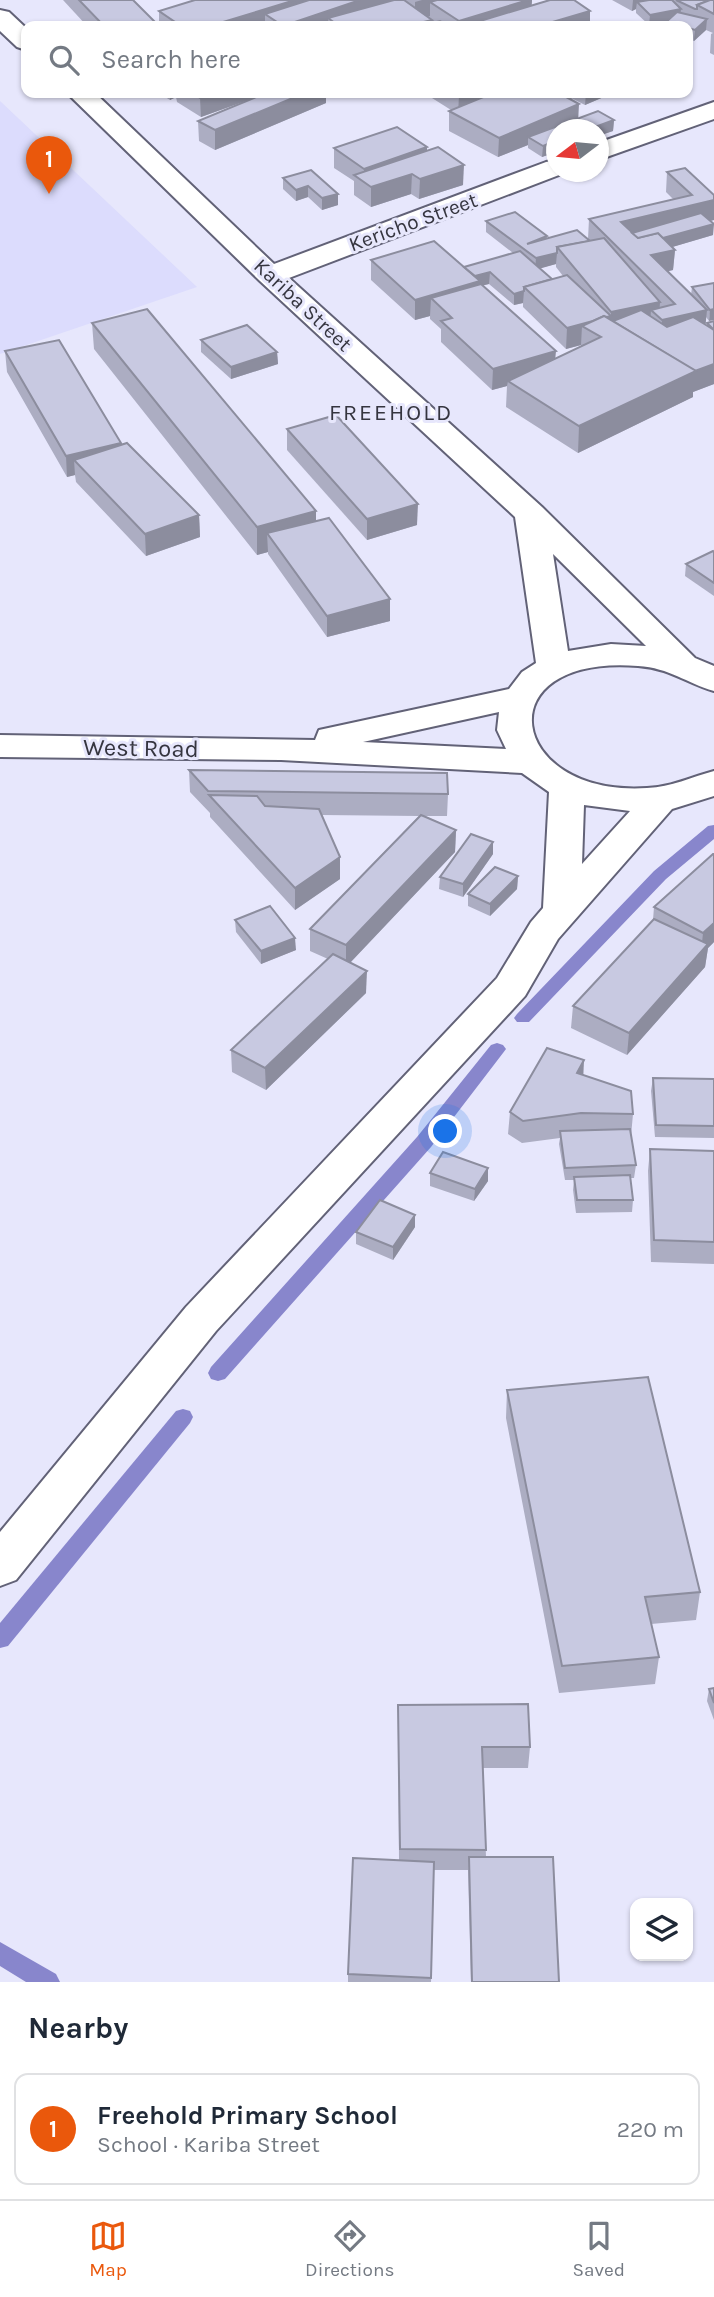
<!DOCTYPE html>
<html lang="en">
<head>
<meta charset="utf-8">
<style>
  :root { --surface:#fff; --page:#f6f6f7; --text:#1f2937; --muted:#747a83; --line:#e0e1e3; --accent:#ea580c }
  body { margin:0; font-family:Karla,sans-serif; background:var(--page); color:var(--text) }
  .controls { position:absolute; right:21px; bottom:21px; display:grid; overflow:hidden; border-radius:14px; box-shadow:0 2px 5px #0004 }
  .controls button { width:63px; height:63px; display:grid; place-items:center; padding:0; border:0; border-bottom:2px solid var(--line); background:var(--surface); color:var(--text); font:35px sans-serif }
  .compass { position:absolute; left:546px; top:119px; width:63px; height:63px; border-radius:50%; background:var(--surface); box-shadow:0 2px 5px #0004; rotate:254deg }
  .you { position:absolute; left:446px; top:1132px; width:24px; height:24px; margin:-18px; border:5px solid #fff; border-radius:50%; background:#1a73e8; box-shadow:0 0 0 10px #1a73e833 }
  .badge { display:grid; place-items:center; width:46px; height:46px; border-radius:50%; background:var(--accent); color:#fff; font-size:23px; font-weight:700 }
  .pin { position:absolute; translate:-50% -58px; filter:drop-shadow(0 2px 4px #0008) }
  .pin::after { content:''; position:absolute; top:37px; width:24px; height:21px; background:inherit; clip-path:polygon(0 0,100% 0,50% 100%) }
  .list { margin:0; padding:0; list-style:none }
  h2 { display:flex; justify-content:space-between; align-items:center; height:91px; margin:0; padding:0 28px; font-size:30px }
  h2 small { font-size:23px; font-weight:400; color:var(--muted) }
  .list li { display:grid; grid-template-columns:46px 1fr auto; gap:21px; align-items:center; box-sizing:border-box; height:112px; margin:0 14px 14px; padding:0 14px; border:2px solid var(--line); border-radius:14px }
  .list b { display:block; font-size:26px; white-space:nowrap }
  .list p { margin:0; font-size:23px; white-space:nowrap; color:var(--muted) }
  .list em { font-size:23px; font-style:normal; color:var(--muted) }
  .icon { flex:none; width:38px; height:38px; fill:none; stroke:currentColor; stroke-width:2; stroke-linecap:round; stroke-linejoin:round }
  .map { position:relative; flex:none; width:714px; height:1982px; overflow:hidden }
  .search { position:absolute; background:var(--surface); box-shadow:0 2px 5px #0004; left:21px; right:21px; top:21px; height:77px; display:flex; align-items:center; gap:18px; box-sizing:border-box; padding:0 24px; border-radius:14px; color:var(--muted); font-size:26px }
  .sheet { height:217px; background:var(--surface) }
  nav { display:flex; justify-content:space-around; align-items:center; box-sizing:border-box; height:98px; border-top:2px solid var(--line); background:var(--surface); font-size:19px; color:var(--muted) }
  nav a { display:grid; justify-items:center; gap:4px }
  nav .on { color:var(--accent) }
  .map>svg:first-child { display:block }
  .built { fill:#dcdcfd }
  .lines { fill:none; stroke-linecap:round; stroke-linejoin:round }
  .stream { fill:#8886cc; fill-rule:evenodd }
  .minor-casing { stroke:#626277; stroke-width:4 }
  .minor { fill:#fff; fill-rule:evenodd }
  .wall { fill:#acadc2; fill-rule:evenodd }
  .shaded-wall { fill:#8c8d9e }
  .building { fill:#c8c9e1; stroke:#8c8d9e; stroke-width:2 }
  .labels { text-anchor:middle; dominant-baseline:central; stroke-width:6; stroke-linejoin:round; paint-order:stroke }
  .far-street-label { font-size:21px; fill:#35353f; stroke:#e7e7fc }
  .far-quarter-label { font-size:23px; letter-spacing:2px; fill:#35353f; stroke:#e7e7fc }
  .street-label { font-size:24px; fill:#35353f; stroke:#e7e7fc }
</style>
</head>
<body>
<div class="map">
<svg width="714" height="1982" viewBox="0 0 714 1982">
  <rect width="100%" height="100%" fill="#e7e7fc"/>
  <polygon class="built" points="0,101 197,287 0,354"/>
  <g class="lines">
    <g class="stream">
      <polygon points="714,825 714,839 666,879 529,1022 517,1022 514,1018 517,1014 654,871 708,826"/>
      <polygon points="497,1043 503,1045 506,1049 503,1053 431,1147 225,1379 218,1381 211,1379 208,1373 211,1367 417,1137 491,1045"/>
      <polygon points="183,1409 190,1411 193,1417 190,1423 8,1646 0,1648 0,1623 176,1411"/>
      <polygon points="0,1942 56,1974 60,1982 26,1982 0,1966"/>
    </g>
    <defs>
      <g id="minor">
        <polygon points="0,10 9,12 26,28 26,50 17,47 0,31"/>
        <path d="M67,93H95L274,264L546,162L556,160V172H567L289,278L542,507L695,658L714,666V691C686,683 670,668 638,666C483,654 508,797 647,788C672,787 691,777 714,771V796L672,809L558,939L525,996L216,1331L16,1580L0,1586V1532L186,1307L497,978L531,922L543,908L549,792L522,773L281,760L0,757V735L315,740L319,730L509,689L522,672L536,663L515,517L260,281ZM553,554L646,646L611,644L568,651ZM499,712L497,730L506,749L363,742ZM584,805L630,811L582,864Z"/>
        <polygon points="714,102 714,119 598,160 598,143"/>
      </g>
    </defs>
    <use href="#minor" class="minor-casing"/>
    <use href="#minor" class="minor"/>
  </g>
  <g class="wall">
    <polygon points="63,0 133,0 159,26 87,26"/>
    <polygon points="195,0 532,0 531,6 590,11 590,26 159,26 159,11"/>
    <polygon points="612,0 714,0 714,55 710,53 711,34 713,33 706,30 694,41 688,39 688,26 665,26 665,22 649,25 636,13 636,9 632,11"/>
    <polygon points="159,93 326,93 326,103 215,150 199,141 198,121 251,99 201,117 177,102 176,97 170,100"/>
    <polygon points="432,93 613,93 585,105 571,98 571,100 578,118 614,120 613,131 598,136 598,130 556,130 556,152 542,157 528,148 528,145 498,157 449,131 449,111 451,110 432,98"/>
    <polygon points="334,148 427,150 463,185 419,199 411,194 371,207 354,195 354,181 334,168"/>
    <polygon points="311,170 338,205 322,210 308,197 296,201 283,189 283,178"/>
    <path d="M667,172L714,195V220L710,221L713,235L672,247L675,250L673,270L667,271L691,295L692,287L714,283L709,321L706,317L705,325L707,326V323L714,321V384L693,392V397L578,453L506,407L507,386L492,390L441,342V329L430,319V316L415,320L371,280V260L464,268L513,253L486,232V221L547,236V238L588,239L589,219L674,200L666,192ZM556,264V267L563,276L552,279L540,268ZM489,284L514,305L523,303V307L566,349L581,345V347L555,359L483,285Z"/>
    <polygon points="92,323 316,521 390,621 327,637 268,554 268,552 257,555 94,349"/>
    <polygon points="201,340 277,352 278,364 231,379 201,352"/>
    <polygon points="5,351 122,445 199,515 200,537 146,556 76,482 75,475 67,477 7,372"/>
    <polygon points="287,429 417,525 367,540 287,450"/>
    <polygon points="714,552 714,596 685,576 686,564"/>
    <polygon points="189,770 448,794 447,816 425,816 456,830 455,852 350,963 366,993 266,1090 232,1072 231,1050 328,959 310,951 310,929 419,816 322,815 340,879 295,910 210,817 210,813 190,792"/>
    <polygon points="493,842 493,854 463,897 439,889 440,877"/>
    <polygon points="714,854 714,942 708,948 705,967 627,1055 571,1028 573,1006 653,920 654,907"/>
    <polygon points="518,876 517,889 490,916 468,906 468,894"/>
    <polygon points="235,920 296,950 261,964 236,932"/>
    <polygon points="583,1075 633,1114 631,1136 636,1165 634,1178 630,1178 633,1200 632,1212 576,1213 573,1190 574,1180 565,1180 559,1144 560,1138 522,1143 508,1134 510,1112"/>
    <polygon points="653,1078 714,1079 714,1138 655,1137 651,1091"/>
    <polygon points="650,1149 714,1151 714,1264 651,1262 648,1171"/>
    <polygon points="488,1168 488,1181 474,1201 430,1186 430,1173"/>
    <polygon points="415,1215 415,1227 393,1260 356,1244 356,1232"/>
    <polygon points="507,1390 700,1592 696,1620 651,1624 659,1657 655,1684 559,1693 506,1418"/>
    <polygon points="714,1688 714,1720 707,1701 709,1689"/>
    <polygon points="398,1705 530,1747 528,1768 483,1768 486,1857 559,1982 471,1982 468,1870 434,1870 431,1982 348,1982 348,1974 399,1860"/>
  </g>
  <g class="shaded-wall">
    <polygon points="295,0 356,0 265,14 265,26 210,26"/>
    <polygon points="360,0 393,0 328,18 329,26 283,26"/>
    <polygon points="422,0 478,0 430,2 430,16 415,21 415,2"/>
    <polygon points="528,0 532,0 531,18 470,24 470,26 459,26 459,21"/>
    <polygon points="633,0 660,0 637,2 636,9 632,11"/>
    <polygon points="681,9 680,19 649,25 650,15"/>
    <polygon points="590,11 590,26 539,26"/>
    <polygon points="707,19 706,30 694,41 695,30"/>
    <polygon points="432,20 431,26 407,26"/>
    <polygon points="170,93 176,93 176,97 170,100"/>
    <polygon points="214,93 268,93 201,117 200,98"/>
    <polygon points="305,93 326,93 326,103 215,150 215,130"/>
    <polygon points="466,93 519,93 458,115 459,95"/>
    <polygon points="560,93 572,93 571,107 579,104 578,123 528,137 528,145 498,157 499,138"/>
    <polygon points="586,93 613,93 585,105"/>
    <polygon points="614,120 613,131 598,136 598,130 587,130"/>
    <polygon points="556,141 556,152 542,157 543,146"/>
    <polygon points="427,147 427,167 364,182 364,169"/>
    <polygon points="464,165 463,185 419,199 420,179"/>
    <polygon points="412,174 411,194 371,207 371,187"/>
    <polygon points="308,186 308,197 296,201 296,190"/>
    <polygon points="338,194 338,205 322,210 322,198"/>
    <polygon points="714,200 714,220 636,238 621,222"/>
    <polygon points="714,224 713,235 642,256 642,244"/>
    <polygon points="675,250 673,270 649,276 651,255"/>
    <polygon points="557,253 556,264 535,270 536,258"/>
    <polygon points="490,272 489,284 431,298 430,316 415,320 415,300 475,276"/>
    <polygon points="524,291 523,303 514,305 514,294"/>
    <polygon points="660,302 659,317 651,310 650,324 601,337 582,326 581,345 566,349 567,328 611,316 611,312"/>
    <polygon points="714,309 714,320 709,321 710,310"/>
    <polygon points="707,310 705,330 661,341 662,320"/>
    <polygon points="556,351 554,372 508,381 507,386 492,390 493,369"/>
    <polygon points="277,352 278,364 231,379 231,367"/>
    <polygon points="714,364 714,384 693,392 693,397 578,453 579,426 696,371"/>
    <polygon points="121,443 123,464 74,460 75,475 67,477 66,456"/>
    <polygon points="418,504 417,525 367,540 367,519"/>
    <polygon points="316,511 316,538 267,533 268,552 257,555 257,527"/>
    <polygon points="199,515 200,537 146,556 145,534"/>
    <polygon points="390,599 390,621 327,637 327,616"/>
    <polygon points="456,830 455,852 346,967 346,945"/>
    <polygon points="493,842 493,854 463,897 463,884"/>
    <polygon points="340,857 340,879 295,910 295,888"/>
    <polygon points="518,876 517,889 490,916 490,904"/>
    <polygon points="714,923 714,942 708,948 705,967 627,1055 629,1033 701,953 703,933"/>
    <polygon points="295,938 296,950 261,964 261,951"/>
    <polygon points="367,971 366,993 266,1090 265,1068"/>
    <polygon points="584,1060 583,1083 577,1073"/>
    <polygon points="488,1168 488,1181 474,1201 475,1189"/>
    <polygon points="415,1215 415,1227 393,1260 393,1247"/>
  </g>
  <g class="building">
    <polygon points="79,0 133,0 159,26 104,26"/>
    <polygon points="195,0 295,0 210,26 181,26 159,11"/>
    <polygon points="309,0 360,0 283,26 265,14"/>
    <polygon points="394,0 404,0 432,20 407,26 339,26 328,18"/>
    <polygon points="437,0 528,0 459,21 430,2"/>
    <polygon points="550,0 574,0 590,11 539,26 473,26 470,24"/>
    <polygon points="649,0 672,0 681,9 650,15 637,2"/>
    <polygon points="676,0 710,0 697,5 697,9 695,9"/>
    <polygon points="710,0 714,0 714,14 697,5"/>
    <polygon points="677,12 707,19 695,30 688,28 688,26 679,26 665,23"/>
    <polygon points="440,21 449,26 422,26"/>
    <polygon points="192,93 214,93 200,98"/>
    <polygon points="266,93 305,93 215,130 198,121"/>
    <polygon points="493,93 560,93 559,93 579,104 499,138 449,111"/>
    <polygon points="598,111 614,120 587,130 556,130 556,141 543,146 528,137"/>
    <polygon points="397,127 427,147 364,169 334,148"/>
    <polygon points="438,147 464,165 420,179 412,174 371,187 354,175"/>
    <polygon points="685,168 714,195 714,200 621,222 638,238 658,233 675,250 651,255 707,310 662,320 651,310 675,304 589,219 692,195 667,172"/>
    <polygon points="311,170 338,194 322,198 308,186 296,190 283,178"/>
    <polygon points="515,212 547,236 527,244 577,230 590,241 557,247 557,253 536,258 486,221"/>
    <polygon points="701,213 714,224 663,238 658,233 638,238 632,233"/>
    <polygon points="604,238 660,302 611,312 557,247"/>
    <polygon points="434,241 480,281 415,300 371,260"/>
    <polygon points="520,251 552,279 524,287 524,291 514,294 490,272 475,276 464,267"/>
    <polygon points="567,275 611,316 607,317 604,316 593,321 567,328 524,287"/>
    <polygon points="714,283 714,309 710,310 692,287"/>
    <polygon points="481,284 556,351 493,369 441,321 452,318 431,298"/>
    <polygon points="147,309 316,511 257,527 92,323"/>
    <polygon points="641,310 667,327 693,317 714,330 714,364 695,371 613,321"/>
    <polygon points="604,316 696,371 579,426 508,381 601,337 582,326"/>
    <polygon points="714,321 714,330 707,323"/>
    <polygon points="247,325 277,352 231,367 201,340"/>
    <polygon points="59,340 121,443 66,456 5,351"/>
    <polygon points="336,415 418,504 367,519 287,429"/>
    <polygon points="127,443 199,515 145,534 74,460"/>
    <polygon points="329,518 390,599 327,616 267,533"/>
    <polygon points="713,551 714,552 714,583 686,564"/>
    <polygon points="189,770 447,773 448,794 208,791"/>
    <polygon points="209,795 257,796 265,806 319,809 340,857 295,888"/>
    <polygon points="421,815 456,830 346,945 310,929"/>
    <polygon points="471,834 493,842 463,884 440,877"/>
    <polygon points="713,854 714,854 714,923 703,933 654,907"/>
    <polygon points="495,867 518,876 490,904 468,894"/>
    <polygon points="270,906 295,938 261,951 235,920"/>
    <polygon points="654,919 708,944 629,1033 573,1006"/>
    <polygon points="333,954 367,971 265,1068 231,1050"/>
    <polygon points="547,1048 584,1060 577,1073 631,1091 633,1114 581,1113 523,1121 510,1112"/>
    <polygon points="653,1078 714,1079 714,1126 656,1125"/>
    <polygon points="630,1129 636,1165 565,1168 560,1131"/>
    <polygon points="650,1149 714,1151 714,1242 654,1240"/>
    <polygon points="443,1152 488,1168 475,1189 430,1173"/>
    <polygon points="630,1175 633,1200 577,1200 574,1177"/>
    <polygon points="380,1200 415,1215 393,1247 356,1232"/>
    <polygon points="648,1377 700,1592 645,1597 659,1657 562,1666 507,1390"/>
    <polygon points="714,1688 714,1703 709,1689"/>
    <polygon points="528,1704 530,1747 482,1747 486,1850 400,1849 398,1705"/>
    <polygon points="469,1857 553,1857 559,1982 472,1982"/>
    <polygon points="353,1858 434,1862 431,1978 348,1974"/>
  </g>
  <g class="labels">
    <g class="far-street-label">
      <text transform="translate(413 222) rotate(-20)">Kericho Street</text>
      <text transform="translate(303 305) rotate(43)">Kariba Street</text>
    </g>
    <g class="far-quarter-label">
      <text x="391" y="412">FREEHOLD</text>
    </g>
    <g class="street-label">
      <text transform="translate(141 748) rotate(1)">West Road</text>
    </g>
  </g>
</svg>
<div class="controls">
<button><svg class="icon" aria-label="layers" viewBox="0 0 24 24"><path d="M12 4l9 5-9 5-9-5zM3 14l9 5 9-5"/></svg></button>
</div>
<svg class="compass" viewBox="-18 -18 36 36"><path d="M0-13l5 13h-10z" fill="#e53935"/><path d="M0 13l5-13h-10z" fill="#747a83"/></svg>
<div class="you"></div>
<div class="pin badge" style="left:49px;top:194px">1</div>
<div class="search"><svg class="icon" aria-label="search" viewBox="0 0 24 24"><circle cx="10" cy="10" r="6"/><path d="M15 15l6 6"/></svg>Search here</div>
</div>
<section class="sheet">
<h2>Nearby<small></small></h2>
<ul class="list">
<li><span class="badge">1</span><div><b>Freehold Primary School</b><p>School · Kariba Street</p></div><em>220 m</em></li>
</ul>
</section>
<nav>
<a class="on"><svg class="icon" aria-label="map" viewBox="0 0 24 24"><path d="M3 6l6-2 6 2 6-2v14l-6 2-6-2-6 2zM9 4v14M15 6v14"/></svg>Map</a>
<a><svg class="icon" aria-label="directions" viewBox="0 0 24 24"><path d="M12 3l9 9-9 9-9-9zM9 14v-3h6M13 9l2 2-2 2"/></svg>Directions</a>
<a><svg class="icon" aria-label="saved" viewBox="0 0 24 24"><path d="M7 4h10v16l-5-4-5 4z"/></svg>Saved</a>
</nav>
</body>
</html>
